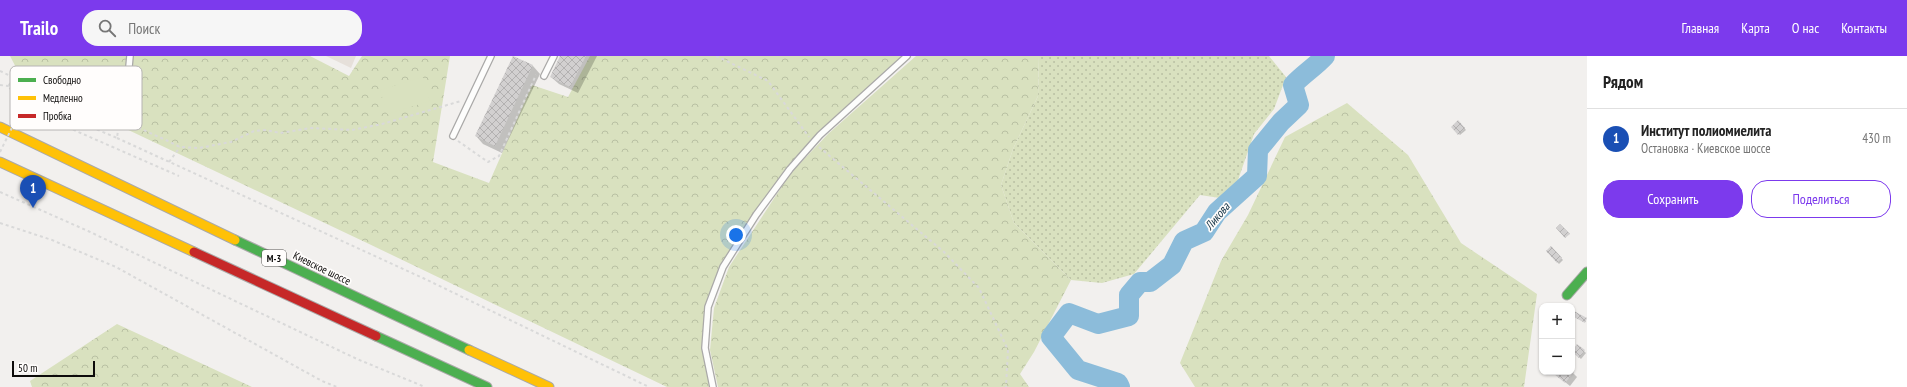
<!DOCTYPE html>
<html lang="ru">
<head>
<meta charset="utf-8">
<style>
  :root { --surface:#fff; --page:#f6f6f6; --text:#222; --muted:#767676; --line:#e0e0e0; --accent:#7c3aed }
  body { margin:0; font-family:"PT Sans Narrow",sans-serif; background:var(--page); color:var(--text) }
  .controls { position:absolute; right:12px; bottom:12px; display:grid; overflow:hidden; border-radius:8px; box-shadow:0 1px 3px #0004 }
  .controls button { width:36px; height:36px; display:grid; place-items:center; padding:0; border:0; border-bottom:1px solid var(--line); background:var(--surface); color:var(--text); font:20px sans-serif }
  .scale { position:absolute; left:12px; bottom:10px; width:83px; box-sizing:border-box; padding-left:4px; border:2px solid #0d0b0a; border-top:0; font-size:11px; line-height:14px; white-space:nowrap; color:#0d0b0a; -webkit-text-stroke:3px #fffdfc; paint-order:stroke }
  .you { position:absolute; left:736px; top:179px; width:14px; height:14px; margin:-10px; border:3px solid #fff; border-radius:50%; background:#1a73e8; box-shadow:0 0 0 6px #1a73e833 }
  .badge { display:grid; place-items:center; width:26px; height:26px; border-radius:50%; background:var(--accent); color:#fff; font-size:13px; font-weight:700 }
  .pin { position:absolute; translate:-50% -33px; filter:drop-shadow(0 1px 2px #0008) }
  .pin::after { content:''; position:absolute; top:21px; width:14px; height:12px; background:inherit; clip-path:polygon(0 0,100% 0,50% 100%) }
  .list { margin:0; padding:0; list-style:none }
  h2 { display:flex; justify-content:space-between; align-items:center; height:52px; margin:0; padding:0 16px; font-size:17px }
  h2 small { font-size:13px; font-weight:400; color:var(--muted) }
  .list li { display:grid; grid-template-columns:26px 1fr auto; gap:12px; align-items:center; box-sizing:border-box; height:60px; padding:0 16px; border-top:1px solid var(--line) }
  .list b { display:block; font-size:15px; white-space:nowrap }
  .list p { margin:0; font-size:13px; white-space:nowrap; color:var(--muted) }
  .list em { font-size:13px; font-style:normal; color:var(--muted) }
  .actions { display:flex; gap:8px; padding:12px 16px }
  .actions a { flex:1; padding:9px 0; border:1px solid var(--accent); border-radius:16px; text-align:center; font-size:14px; color:var(--accent) }
  .actions .main { background:var(--accent); color:#fff }
  .icon { flex:none; width:22px; height:22px; fill:none; stroke:currentColor; stroke-width:2; stroke-linecap:round; stroke-linejoin:round }
  .map { position:relative; flex:none; width:1587px; height:331px; overflow:hidden }
  header { display:flex; align-items:center; gap:24px; box-sizing:border-box; height:56px; padding:0 20px; background:var(--accent); color:#fff }
  header strong { font-size:19px }
  nav { display:flex; gap:22px; margin-inline-start:auto; font-size:14px }
  .search { width:280px; height:36px; background:var(--page); display:flex; align-items:center; gap:10px; box-sizing:border-box; padding:0 14px; border-radius:16px; color:var(--muted); font-size:15px }
  main { display:flex }
  aside { flex:1; background:var(--surface) }
  .map>svg:first-child { display:block }
  .built { fill:#e6e0da }
  .green { fill:url(#green-dots) }
  .forest { fill:url(#forest-crowns) }
  .pitch { fill:#d9e1bf }
  .shadow { fill:#0003 }
  .lines { fill:none; stroke-linecap:round; stroke-linejoin:round }
  .river { stroke:#8cbcda; stroke-width:20 }
  .building { fill:url(#building-cross-hatch) }
  .lane-casing { stroke:#aaa9a8; stroke-width:8 }
  .fast-casing { stroke:#aaa9a8; stroke-width:11 }
  .slow-casing { stroke:#aaa9a8; stroke-width:11 }
  .jam-casing { stroke:#aaa9a8; stroke-width:11 }
  .path { stroke:#d9d9d9; stroke-width:2; stroke-dasharray:3 3; stroke-linecap:butt }
  .lane { stroke:#fdfdfc; stroke-width:5.5 }
  .fast { stroke:#4caf50; stroke-width:9 }
  .slow { stroke:#ffc107; stroke-width:9 }
  .jam { stroke:#c62828; stroke-width:9 }
  .path-bridge { stroke:#d9d9d9; stroke-width:2; stroke-dasharray:3 3; stroke-linecap:butt }
  .labels { text-anchor:middle; dominant-baseline:central; stroke-width:3.5; stroke-linejoin:round; paint-order:stroke }
  .shield { fill:#fffdfc; stroke:#565453; stroke-width:1 }
  .shield-label { font-size:10px; font-weight:bold; fill:#0d0b0a }
  .street-label { font-size:11px; fill:#0d0b0a; stroke:#fffdfc }
  .water-label { font-size:12px; font-style:italic; fill:#143446; stroke:#fffdfc }
  .key { fill:#fffdfc; stroke:#b6b4b3; stroke-width:1 }
  .key-label { font-size:11px; fill:#0d0b0a }
</style>
</head>
<body>
<header>
<strong>Trailo</strong>
<div class="search"><svg class="icon" aria-label="search" viewBox="0 0 24 24"><circle cx="10" cy="10" r="6"/><path d="M15 15l6 6"/></svg>Поиск</div>
<nav><a>Главная</a><a>Карта</a><a>О нас</a><a>Контакты</a></nav>
</header>
<main>
<div class="map">
<svg width="1587" height="331" viewBox="0 0 1587 331">
  <defs>
    <pattern id="green-dots" width="8" height="8" patternUnits="userSpaceOnUse"><rect width="8" height="8" fill="#d9e1bf"/><path d="M2 2h.1M6 6h.1" fill="none" stroke="#b9c0a3" stroke-width="1.8" stroke-linecap="round"/></pattern>
    <pattern id="forest-crowns" width="20" height="18" patternUnits="userSpaceOnUse"><rect width="20" height="18" fill="#d9e1bf"/><path d="M2 6a3 3 0 1 1 6 0M12 15a3 3 0 1 1 6 0" fill="none" stroke="#b9c0a3"/></pattern>
    <pattern id="building-cross-hatch" width="8" height="8" patternUnits="userSpaceOnUse"><rect width="8" height="8" fill="#d2d0d0"/><path d="M0 0l8 8M0 8l8-8" fill="none" stroke="#b3b1b1"/></pattern>
  </defs>
  <rect width="100%" height="100%" fill="#f2f0ee"/>
  <polygon class="built" points="326,0 356,0 351,12"/>
  <polygon class="green" points="1039,0 1269,0 1286,21 1274,53 1254,78 1237,127 1220,142 1200,139 1134,218 1102,227 1071,224 1014,167 1001,129 1013,93 1038,40"/>
  <g class="forest">
    <polygon points="10,0 310,0 349,20 362,0 450,0 433,106 489,127 532,29 568,41 590,0 903,0 821,75 786,114 752,162 723,209 706,250 704,288 709,331 667,331 367,187 122,71 21,21"/>
    <polygon points="916,0 1039,0 1038,40 1013,93 1001,129 1014,167 1071,224 1034,296 1020,318 1029,331 718,331 710,294 714,252 729,211 790,118 828,78"/>
    <polygon points="1347,47 1408,99 1461,187 1537,238 1524,331 1195,331 1180,307 1221,205 1248,159 1285,81"/>
    <polygon points="117,268 252,331 32,331 30,325"/>
  </g>
  <polygon class="pitch" points="423,21 430,45 387,58 380,34"/>
  <g class="shadow">
    <polygon points="561,0 597,0 578,37 559,28 551,21"/>
    <polygon points="514,1 533,10 540,18 502,97 483,88 476,80"/>
    <polygon points="1458,65 1466,74 1460,79 1452,71"/>
    <polygon points="1551,191 1563,204 1559,208 1547,195"/>
    <polygon points="1577,289 1586,297 1581,303 1572,295"/>
    <polygon points="1572,316 1577,321 1570,330 1555,318"/>
  </g>
  <g class="lines">
    <path class="river" d="M1120,331L1118,327L1078,314L1051,281L1069,257L1098,268L1129,260V239L1140,226H1150L1172,209L1184,185L1204,176L1217,156L1257,120L1258,94L1281,66L1299,49L1293,29C1303,18 1315,11 1325,0"/>
  </g>
  <g class="building">
    <polygon points="513,0 533,9 495,90 475,80"/>
    <polygon points="560,0 586,0 570,31 550,21"/>
    <polygon points="1458,64 1465,72 1458,79 1451,71"/>
    <polygon points="1560,168 1570,178 1565,182 1556,172"/>
    <polygon points="1551,190 1562,202 1557,207 1546,195"/>
    <polygon points="1572,254 1587,262 1585,267 1572,260"/>
    <polygon points="1577,288 1585,294 1579,302 1572,296"/>
    <polygon points="1572,315 1574,316 1565,327 1554,318 1556,316"/>
  </g>
  <g class="lines">
    <defs>
      <g id="lane">
        <polyline points="544,20 554,0"/>
        <polyline points="125,53 130,0"/>
        <polyline points="453,80 491,0"/>
        <polyline points="713,331 705,292 708,251 723,211 756,159 790,113 820,79 907,0"/>
      </g>
      <g id="fast">
        <polyline points="235,184 469,294"/>
        <polyline points="1567,239 1587,216"/>
        <polyline points="376,280 487,331"/>
      </g>
      <g id="slow">
        <polyline points="0,71 235,184"/>
        <polyline points="0,106 194,196"/>
        <polyline points="469,294 549,331"/>
      </g>
      <polyline id="jam" points="194,196 376,280"/>
    </defs>
    <use href="#lane" class="lane-casing"/>
    <use href="#fast" class="fast-casing"/>
    <use href="#slow" class="slow-casing"/>
    <use href="#jam" class="jam-casing"/>
    <g class="path">
      <polyline points="716,0 768,25 809,81"/>
      <polyline points="0,15 15,22 36,26 168,85 180,91 199,92 231,86 254,75 266,74 280,77 311,72 352,74 382,68 461,45"/>
      <polyline points="0,29 8,30 27,41"/>
      <polyline points="120,59 117,82 53,55 15,22 8,30 28,54 179,120"/>
      <polyline points="117,82 423,222 649,331"/>
      <polyline points="458,85 488,106 499,100 536,19"/>
      <polyline points="819,91 944,196 979,232 1008,294 1006,331"/>
      <polyline points="169,106 180,91"/>
      <polyline points="0,136 88,175 357,303 425,331"/>
      <polyline points="0,167 52,184 116,211 322,325 337,331"/>
    </g>
    <use href="#lane" class="lane"/>
    <use href="#fast" class="fast"/>
    <use href="#slow" class="slow"/>
    <use href="#jam" class="jam"/>
    <polyline class="path-bridge" points="0,96 27,41"/>
  </g>
  <g class="labels">
    <rect class="shield" x="262" y="194" width="24" height="16" rx="3"/>
    <g class="shield-label">
      <text x="274" y="202">М-3</text>
    </g>
    <g class="street-label">
      <text transform="translate(322 212) rotate(26)">Киевское шоссе</text>
    </g>
    <g class="water-label">
      <text transform="translate(1217 160) rotate(-50)">Ликова</text>
    </g>
  </g>
  <rect x="10" y="10" width="132" height="64" rx="6" class="key"/>
  <rect x="18" y="22" width="18" height="4" fill="#4caf50"/>
  <rect x="18" y="40" width="18" height="4" fill="#ffc107"/>
  <rect x="18" y="58" width="18" height="4" fill="#c62828"/>
  <g class="key-label">
    <text x="43" y="28">Свободно</text>
    <text x="43" y="46">Медленно</text>
    <text x="43" y="64">Пробка</text>
  </g>
</svg>
<div class="controls">
<button>+</button>
<button>−</button>
</div>
<div class="scale">50 m</div>
<div class="you"></div>
<div class="pin badge" style="left:33px;top:152px;background:#1a4fb4">1</div>
</div>
<aside>
<h2>Рядом<small></small></h2>
<ul class="list">
<li><span class="badge" style="background:#1a4fb4">1</span><div><b>Институт полиомиелита</b><p>Остановка · Киевское шоссе</p></div><em>430 m</em></li>
</ul>
<div class="actions"><a class="main">Сохранить</a><a>Поделиться</a></div>
</aside>
</main>
</body>
</html>
